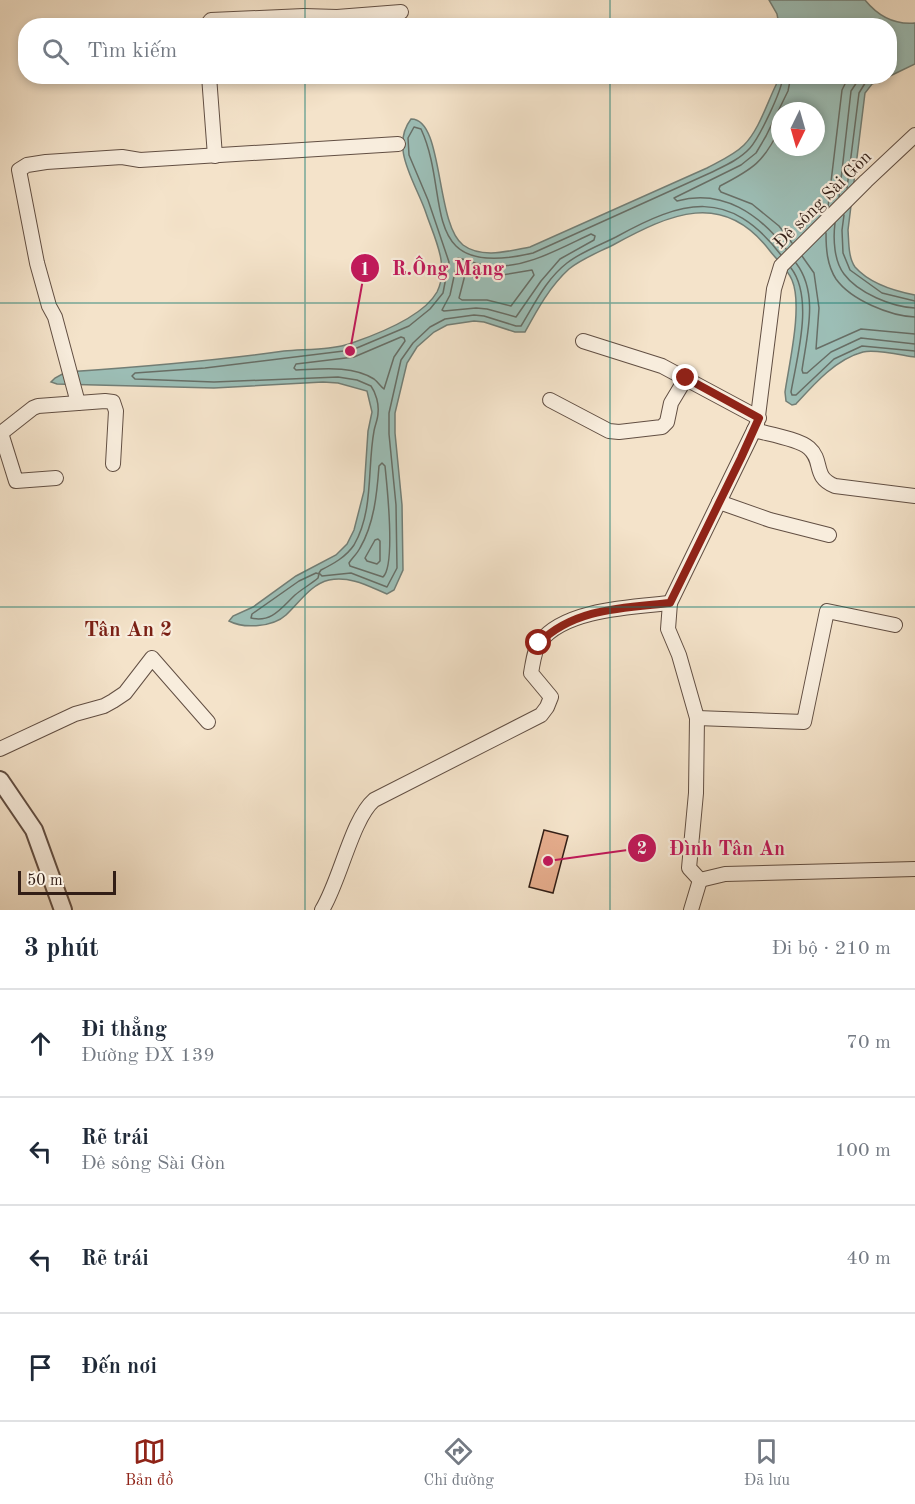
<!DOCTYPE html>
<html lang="vi">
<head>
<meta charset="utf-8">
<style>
  :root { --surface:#fff; --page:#f2f2f3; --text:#1f2937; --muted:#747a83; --line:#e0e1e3; --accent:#8f2418 }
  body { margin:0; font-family:"Old Standard TT",serif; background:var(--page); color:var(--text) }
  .compass { position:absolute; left:771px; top:102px; width:54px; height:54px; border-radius:50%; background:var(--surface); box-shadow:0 3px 9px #0003; rotate:185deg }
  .scale { position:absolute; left:18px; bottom:15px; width:98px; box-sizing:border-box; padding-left:6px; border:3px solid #321e16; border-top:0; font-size:16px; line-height:21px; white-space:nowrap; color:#321e16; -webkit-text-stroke:4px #f8eddd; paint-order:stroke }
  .stop { position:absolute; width:18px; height:18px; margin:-14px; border:4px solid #8f2418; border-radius:50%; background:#fff }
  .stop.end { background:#8f2418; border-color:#fff; box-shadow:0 2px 6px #0008 }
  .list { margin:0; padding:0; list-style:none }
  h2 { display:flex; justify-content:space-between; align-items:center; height:78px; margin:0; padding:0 24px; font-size:26px }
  h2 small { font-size:20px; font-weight:400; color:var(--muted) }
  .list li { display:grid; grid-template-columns:39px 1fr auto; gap:18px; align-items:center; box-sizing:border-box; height:108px; padding:0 24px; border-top:2px solid var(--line) }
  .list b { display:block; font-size:22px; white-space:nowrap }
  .list p { margin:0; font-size:20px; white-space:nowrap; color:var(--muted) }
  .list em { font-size:20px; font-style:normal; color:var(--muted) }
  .icon { flex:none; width:33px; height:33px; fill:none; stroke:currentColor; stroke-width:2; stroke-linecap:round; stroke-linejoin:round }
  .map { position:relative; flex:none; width:915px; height:910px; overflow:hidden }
  .search { position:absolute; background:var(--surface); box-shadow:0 3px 9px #0003; left:18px; right:18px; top:18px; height:66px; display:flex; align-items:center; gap:15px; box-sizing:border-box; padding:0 21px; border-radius:24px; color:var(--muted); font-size:22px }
  .sheet { height:510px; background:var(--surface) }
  nav { display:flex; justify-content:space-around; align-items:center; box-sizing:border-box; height:84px; border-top:2px solid var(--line); background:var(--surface); font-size:16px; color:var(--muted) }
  nav a { display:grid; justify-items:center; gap:3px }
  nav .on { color:var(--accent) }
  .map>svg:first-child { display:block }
  .water { fill:#9cbeb6; stroke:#727e76; stroke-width:1.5; fill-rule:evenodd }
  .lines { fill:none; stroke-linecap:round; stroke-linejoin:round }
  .shore { stroke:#676e66; stroke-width:1.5 }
  .building { fill:#e6ad8d; stroke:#321e16; stroke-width:1.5 }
  .minor-casing { stroke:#624f43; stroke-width:16 }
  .tertiary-casing { stroke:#624f43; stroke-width:20 }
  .minor { stroke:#f8eddd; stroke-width:14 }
  .tertiary { stroke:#f8eddd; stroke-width:16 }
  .route { stroke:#8f2418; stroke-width:8 }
  .grid { fill:none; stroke:#0f766e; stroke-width:1.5; stroke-opacity:0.55 }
  .labels { text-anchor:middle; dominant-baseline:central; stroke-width:4.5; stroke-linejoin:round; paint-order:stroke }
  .street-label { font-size:18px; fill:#321e16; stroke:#f8eddd }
  .quarter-label { font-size:21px; font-weight:bold; fill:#7a1f14; stroke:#f8eddd }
  .leader { fill:none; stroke:#c2185b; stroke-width:2 }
  .callout-dot { fill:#c2185b; stroke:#f8eddd; stroke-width:2 }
  .mark-label { font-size:18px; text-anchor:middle; font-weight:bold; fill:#fff }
  .callout-label { font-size:20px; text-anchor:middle; font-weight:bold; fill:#c2185b; stroke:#f8eddd; stroke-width:4.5; stroke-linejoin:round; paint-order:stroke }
</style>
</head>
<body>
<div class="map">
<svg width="915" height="910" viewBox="0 0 915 910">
  <rect width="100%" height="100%" fill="#f4e3ca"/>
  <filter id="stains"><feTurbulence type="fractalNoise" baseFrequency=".00333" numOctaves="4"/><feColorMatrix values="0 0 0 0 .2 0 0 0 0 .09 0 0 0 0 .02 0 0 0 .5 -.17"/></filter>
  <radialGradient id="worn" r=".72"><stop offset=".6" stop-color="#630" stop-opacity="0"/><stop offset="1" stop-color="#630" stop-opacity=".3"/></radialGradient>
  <g class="water">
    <path d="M769,0H865C878,16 894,25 915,23V64L890,76V26L779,25L777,14Z"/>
    <path d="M778,77H888L872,84L865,93L848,230C849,242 848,257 855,267C870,284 894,291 915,295V357C901,355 876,349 863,352C836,359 814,384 796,404L792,405L786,401L785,392C789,364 803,306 792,280C788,270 777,260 770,251C723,189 670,214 613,245C599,252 581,259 569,269C550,286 537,310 525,332H515L484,322L474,321L447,325L434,332L417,347L407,363L395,413V433L402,505L403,570L394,590L387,594C368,586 351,576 329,580C311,584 299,603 286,615C273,627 244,629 229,621L233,616L253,607L296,576L336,555L347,544L354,530L364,491L368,431L372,412L367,391L338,383L323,382L214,388L57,384L51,382L55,378L66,372C139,367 212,361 284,351C305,349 333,350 352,343C378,334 423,317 437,292C450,266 434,237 426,213C416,183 389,148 411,119C444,118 435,224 463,245C482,259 509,251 530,247L707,168C720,161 734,155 744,145C759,130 767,103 776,85ZM780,111H816V147H780Z"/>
  </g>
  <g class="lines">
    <g class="shore">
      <path d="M780,128C764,162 753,169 720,186L719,189L721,192L752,204L779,226L792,243"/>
      <polyline points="847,188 859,93 867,80 874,76"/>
      <polyline points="839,197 851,91 861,76"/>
      <polyline points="828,207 842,90 849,76"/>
      <polyline points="844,215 842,230 843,253 850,270 882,293 915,301"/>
      <path d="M835,223C833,239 834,261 844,274C858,293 892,307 915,308"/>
      <path d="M826,233C826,249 827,265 836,279C851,300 890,316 915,317"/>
      <path d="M591,234L595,236L594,240L560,259L541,281L516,317L487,309L476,308L444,311L442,310L450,295L458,258C468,260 478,265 489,266C525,269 559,249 591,234Z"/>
      <path d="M786,249C760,215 723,188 677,201L674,198L741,165L756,153L766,136L788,91L791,76"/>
      <path d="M781,255C729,187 683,200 616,237C600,245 581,252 567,263C546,279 534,305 521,326H516L484,316L474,315L445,319L430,327L413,343L401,360L389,413V434L396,505L397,568L387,587L351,573L322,576L319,573L321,570C333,564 346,557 354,545C374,510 367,469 374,431C375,425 378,419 378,413C379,404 376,393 371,386L357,380L338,377L214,382L135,379L132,376L135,373L205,368L352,350L409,326L430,309L443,293L449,262L428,200L409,155L408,138L414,127L421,129C452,196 415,281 533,253L710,173C724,166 739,160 750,148C759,138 782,91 783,76"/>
      <polyline points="802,256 814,273 819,308 816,349 861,329 915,334"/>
      <path d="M796,263C819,293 807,335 802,370L803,373H807L831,352L861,338L915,344"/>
      <path d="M791,268C814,298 797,357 791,392L792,395H796L834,359L862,346L915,351"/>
      <polygon points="532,270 534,275 511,306 487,300 462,300 459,298 466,271 502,275"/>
      <path d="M401,337L404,338L405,341L394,357L384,389C380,386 378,382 374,379C352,365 321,369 296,370L294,368L296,364L354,357Z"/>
      <path d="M382,463L385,466C387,486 396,565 383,577L350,566L349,563C352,558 357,554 360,548C374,524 377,494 379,466Z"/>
      <polygon points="378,539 380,541 380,561 377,564 367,561 365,558 375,540"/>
      <path d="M316,573L319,574L318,578C311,584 302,589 295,595C282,607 272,623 251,618L252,614L299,581Z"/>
    </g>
  </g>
  <polygon class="building" points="544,830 568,836 553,893 529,887"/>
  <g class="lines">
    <defs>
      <g id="minor">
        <polyline points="206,26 211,20 304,16 337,17 401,12"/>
        <polyline points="209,76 215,156"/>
        <polyline points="583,341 662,366 759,418"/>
        <polyline points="550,400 609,431 619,432 662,427 667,422 671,403 686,378"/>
        <polyline points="78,403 55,317 49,306 37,263 19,170 27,165 46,162 122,157 140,160 398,144"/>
        <path d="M754,430C768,434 799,439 809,448C824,461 812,477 835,486L915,496"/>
        <polyline points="1,433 16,481 56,478"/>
        <polyline points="0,434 33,408 38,406 105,401 113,402 116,411 113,464"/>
        <polyline points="719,502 770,520 829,535"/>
        <polyline points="697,718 804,722 827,611 895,625"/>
        <polyline points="0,749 75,714 104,706 113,701 125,693 152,658 208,722"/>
        <polyline points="700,880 689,868 696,793 697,718 679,655 668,629 670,603 757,424 774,289 781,266 866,181 915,135"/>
        <polyline points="700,880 725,874 915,869"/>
        <path d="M322,910C340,881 352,819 374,800L541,715L547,707L551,697L531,673C533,663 534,650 540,642C564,609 633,607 670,603"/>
        <polyline points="691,910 700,880"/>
      </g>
      <polyline id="tertiary" points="0,780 34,830 63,910"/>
    </defs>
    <use href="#minor" class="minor-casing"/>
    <use href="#tertiary" class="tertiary-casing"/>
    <use href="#minor" class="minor"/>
    <use href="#tertiary" class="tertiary"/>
  </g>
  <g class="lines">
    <path class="route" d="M539,643C574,608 623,608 670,603L741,458L759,418L686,378"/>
  </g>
  <path class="grid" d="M305,0V26M610,0V26M305,76V910M610,76V910M0,303H915M0,607H915"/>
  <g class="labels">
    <g class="street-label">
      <text transform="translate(823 200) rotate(-45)">Đê sông Sài Gòn</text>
    </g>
    <g class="quarter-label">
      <text x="128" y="630">Tân An 2</text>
    </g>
  </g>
  <path class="leader" d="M350 351L365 268M548 861L642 848"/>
  <g class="callout-dot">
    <circle cx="350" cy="351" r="6"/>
    <circle cx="548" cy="861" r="6"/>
    <circle cx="365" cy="268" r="15"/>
    <circle cx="642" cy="848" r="15"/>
  </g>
  <g class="mark-label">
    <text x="365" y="275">1</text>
    <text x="642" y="854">2</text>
  </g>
  <g class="callout-label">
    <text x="448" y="275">R.Ông Mạng</text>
    <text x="727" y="855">Đình Tân An</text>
  </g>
  <rect width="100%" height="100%" filter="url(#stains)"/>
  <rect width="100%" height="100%" fill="url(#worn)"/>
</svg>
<svg class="compass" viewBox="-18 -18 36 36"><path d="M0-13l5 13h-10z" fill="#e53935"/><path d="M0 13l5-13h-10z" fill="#747a83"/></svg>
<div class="scale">50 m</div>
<div class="stop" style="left:539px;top:643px"></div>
<div class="stop end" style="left:686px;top:378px"></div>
<div class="search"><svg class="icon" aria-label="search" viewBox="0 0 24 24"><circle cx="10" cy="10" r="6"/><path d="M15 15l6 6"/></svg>Tìm kiếm</div>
</div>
<section class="sheet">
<h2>3 phút<small>Đi bộ · 210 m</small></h2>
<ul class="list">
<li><svg class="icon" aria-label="ahead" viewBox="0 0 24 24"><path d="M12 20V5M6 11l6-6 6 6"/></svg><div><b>Đi thẳng</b><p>Đường ĐX 139</p></div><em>70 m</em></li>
<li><svg class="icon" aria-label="left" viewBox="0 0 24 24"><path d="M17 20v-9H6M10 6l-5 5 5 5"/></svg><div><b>Rẽ trái</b><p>Đê sông Sài Gòn</p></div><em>100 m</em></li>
<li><svg class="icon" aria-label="left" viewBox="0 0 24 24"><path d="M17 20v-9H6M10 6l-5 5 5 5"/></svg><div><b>Rẽ trái</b></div><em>40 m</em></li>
<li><svg class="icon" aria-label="arrive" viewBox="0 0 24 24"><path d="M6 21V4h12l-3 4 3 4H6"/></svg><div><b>Đến nơi</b></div></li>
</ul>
</section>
<nav>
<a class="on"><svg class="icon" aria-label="map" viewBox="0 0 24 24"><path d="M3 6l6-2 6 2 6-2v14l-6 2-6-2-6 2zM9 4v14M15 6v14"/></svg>Bản đồ</a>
<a><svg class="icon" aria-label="directions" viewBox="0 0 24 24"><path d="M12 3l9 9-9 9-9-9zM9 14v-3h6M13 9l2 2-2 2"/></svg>Chỉ đường</a>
<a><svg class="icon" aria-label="saved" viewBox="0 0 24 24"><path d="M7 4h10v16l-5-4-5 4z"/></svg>Đã lưu</a>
</nav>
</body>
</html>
